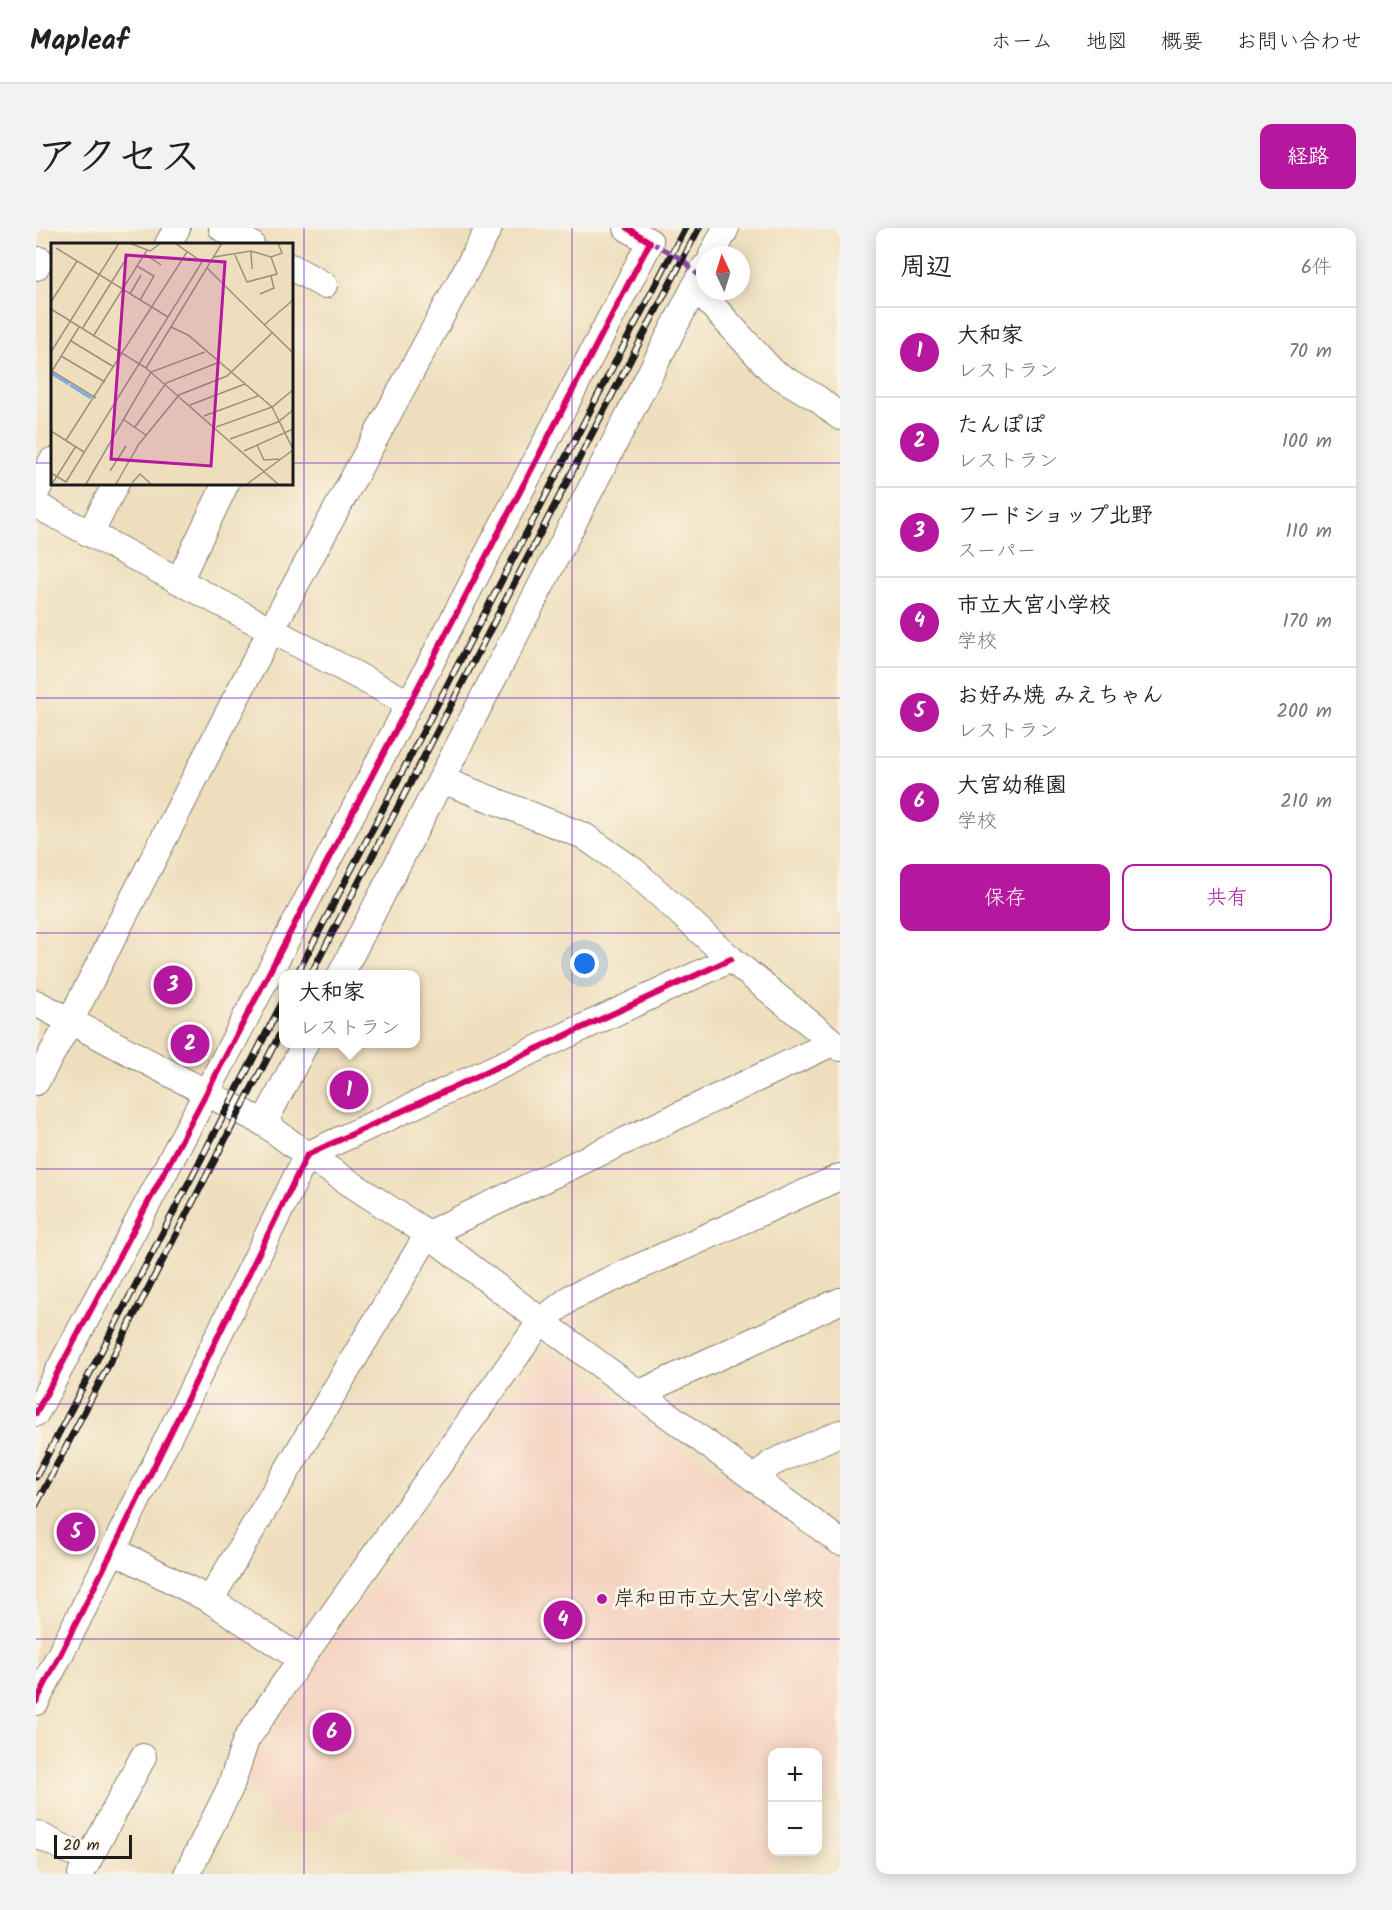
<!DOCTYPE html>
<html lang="ja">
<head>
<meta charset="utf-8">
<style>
  :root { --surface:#fff; --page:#f2f2f2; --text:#222; --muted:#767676; --line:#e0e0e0; --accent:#b5179e }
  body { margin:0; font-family:Kalam,"Klee One",sans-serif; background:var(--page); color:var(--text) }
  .controls { position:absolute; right:18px; bottom:18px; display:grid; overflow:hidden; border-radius:12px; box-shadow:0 3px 15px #0003 }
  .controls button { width:54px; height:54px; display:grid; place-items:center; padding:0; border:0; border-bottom:2px solid var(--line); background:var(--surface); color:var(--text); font:30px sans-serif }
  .compass { position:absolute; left:660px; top:18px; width:54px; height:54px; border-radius:50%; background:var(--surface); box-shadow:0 3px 15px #0003; rotate:356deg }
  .scale { position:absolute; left:18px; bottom:15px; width:78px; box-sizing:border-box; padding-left:6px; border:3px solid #1c1c1c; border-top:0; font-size:16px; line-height:21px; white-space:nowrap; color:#1c1c1c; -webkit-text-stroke:4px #fcf5e5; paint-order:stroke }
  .you { position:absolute; left:549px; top:736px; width:21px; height:21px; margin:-15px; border:4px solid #fff; border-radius:50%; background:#1a73e8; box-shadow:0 0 0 9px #1a73e833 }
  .badge { display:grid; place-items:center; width:39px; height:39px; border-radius:50%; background:var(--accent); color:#fff; font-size:20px; font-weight:700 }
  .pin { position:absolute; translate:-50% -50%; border:3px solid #fff; box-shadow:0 2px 6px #0006 }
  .popup { position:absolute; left:243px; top:742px; width:141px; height:78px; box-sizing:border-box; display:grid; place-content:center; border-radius:12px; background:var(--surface); filter:drop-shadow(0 2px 4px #0005); font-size:20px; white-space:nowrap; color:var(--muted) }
  .popup b { font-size:22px; color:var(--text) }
  .popup::after { content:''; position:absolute; left:50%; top:100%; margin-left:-12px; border:12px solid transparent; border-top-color:var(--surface) }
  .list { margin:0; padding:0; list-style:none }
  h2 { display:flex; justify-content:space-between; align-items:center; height:78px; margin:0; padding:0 24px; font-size:26px }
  h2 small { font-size:20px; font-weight:400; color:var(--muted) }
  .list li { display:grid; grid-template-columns:39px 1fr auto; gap:18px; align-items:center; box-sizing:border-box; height:90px; padding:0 24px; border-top:2px solid var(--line) }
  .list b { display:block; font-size:22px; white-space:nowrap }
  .list p { margin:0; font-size:20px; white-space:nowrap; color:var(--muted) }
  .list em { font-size:20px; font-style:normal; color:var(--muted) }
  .actions { display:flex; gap:12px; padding:18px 24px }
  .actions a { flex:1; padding:14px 0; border:2px solid var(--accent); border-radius:12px; text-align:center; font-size:21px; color:var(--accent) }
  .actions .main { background:var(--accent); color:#fff }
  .map { position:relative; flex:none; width:804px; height:1646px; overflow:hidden; border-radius:12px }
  header { display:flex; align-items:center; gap:36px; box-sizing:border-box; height:84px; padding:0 30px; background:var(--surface); border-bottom:2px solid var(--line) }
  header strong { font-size:28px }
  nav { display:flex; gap:33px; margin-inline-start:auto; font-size:21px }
  .intro { display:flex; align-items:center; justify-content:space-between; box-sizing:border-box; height:144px; padding:0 36px }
  h1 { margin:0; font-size:42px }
  .button { padding:15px 27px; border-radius:12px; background:var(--accent); color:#fff; font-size:21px; font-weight:700 }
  main { display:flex; gap:36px; padding:0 36px }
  aside { flex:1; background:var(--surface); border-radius:12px; box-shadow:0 3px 15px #0003 }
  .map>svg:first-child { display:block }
  .built { fill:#f5d3c1 }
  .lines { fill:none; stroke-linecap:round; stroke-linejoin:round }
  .minor-casing { stroke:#857d6c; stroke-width:28 }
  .minor { stroke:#fff; stroke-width:26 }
  .rail-casing { stroke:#1c1c1c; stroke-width:7 }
  .rail { stroke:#fcf5e5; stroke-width:4.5; stroke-dasharray:14; stroke-linecap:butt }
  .quiet { stroke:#8e44ad; stroke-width:4.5; stroke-dasharray:9 4.5; stroke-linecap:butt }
  .cycleway-casing { stroke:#fcf5e5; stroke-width:10 }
  .cycleway { stroke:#d6006c; stroke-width:6 }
  .grid { fill:none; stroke:#7b2cbf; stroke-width:1.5; stroke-opacity:0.55 }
  .poi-dot { fill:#b5179e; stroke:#fcf5e5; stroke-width:2 }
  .labels { text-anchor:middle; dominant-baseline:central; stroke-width:6; stroke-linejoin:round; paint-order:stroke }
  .poi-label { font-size:21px; fill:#1c1c1c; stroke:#fcf5e5; text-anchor:start }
  .inset-river { fill:none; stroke:#74afe5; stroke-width:3 }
  .inset-road { fill:none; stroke:#9a907d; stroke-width:1.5 }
  .view { fill:#b5179e; fill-opacity:0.15; stroke:#b5179e; stroke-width:3 }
  .inset-edge { fill:none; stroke:#1c1c1c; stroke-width:3 }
</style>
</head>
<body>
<header>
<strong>Mapleaf</strong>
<nav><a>ホーム</a><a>地図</a><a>概要</a><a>お問い合わせ</a></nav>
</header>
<div class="intro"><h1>アクセス</h1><a class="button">経路</a></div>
<main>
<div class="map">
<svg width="804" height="1646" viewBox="0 0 804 1646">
  <rect width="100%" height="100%" fill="#fcf5e5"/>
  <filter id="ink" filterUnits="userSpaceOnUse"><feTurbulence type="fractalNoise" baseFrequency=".0167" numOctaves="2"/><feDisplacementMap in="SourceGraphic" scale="12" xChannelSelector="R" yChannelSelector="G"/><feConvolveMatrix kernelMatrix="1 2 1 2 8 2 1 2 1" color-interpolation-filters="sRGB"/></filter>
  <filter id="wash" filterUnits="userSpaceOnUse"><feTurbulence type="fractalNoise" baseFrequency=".008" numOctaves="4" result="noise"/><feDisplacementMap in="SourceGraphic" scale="24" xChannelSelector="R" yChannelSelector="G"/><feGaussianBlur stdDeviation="1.35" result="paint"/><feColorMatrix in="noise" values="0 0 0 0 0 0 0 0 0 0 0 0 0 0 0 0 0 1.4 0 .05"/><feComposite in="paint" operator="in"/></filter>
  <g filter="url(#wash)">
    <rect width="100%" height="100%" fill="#eedebd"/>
    <polygon class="built" points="515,1122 804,1334 804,1550 782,1576 782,1524 736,1524 736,1624 743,1624 725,1646 447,1646 383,1603 344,1580 328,1578 305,1583 285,1601 263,1606 252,1602 238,1592 207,1548 301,1407 466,1181"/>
  </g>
  <g filter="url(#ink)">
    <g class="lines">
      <defs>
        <g id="minor">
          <polyline points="186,0 215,16"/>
          <polyline points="132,16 141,0"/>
          <polyline points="676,27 690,0"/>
          <polyline points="0,39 4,32"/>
          <polyline points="255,39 288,57"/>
          <polyline points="660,60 737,144 782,171 804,189"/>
          <polyline points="0,264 16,233"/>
          <polyline points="0,277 373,475"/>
          <polyline points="54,306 80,255"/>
          <polyline points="143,353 190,255"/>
          <polyline points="406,552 548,608 598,643 695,731 804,820"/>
          <polyline points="305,746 669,39"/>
          <polyline points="0,775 228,895 271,927 392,1006 505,1093 804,1314"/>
          <polyline points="0,854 34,793 235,402 453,0"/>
          <polyline points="228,895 269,816"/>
          <polyline points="604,1165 804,1073"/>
          <polyline points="0,1185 171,864 614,14 591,0"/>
          <polyline points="719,1251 736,1235 804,1205"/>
          <polyline points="77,1322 174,1372 265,1431"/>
          <polyline points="174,1372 392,1006 796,815"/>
          <polyline points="0,1474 77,1322 271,927 695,731"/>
          <polyline points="0,1606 52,1632"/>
          <polyline points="45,1646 107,1529"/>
          <polyline points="151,1646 194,1560 210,1512 265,1431 505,1093 536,1069 804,949"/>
        </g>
      </defs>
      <use href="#minor" class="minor-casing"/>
      <use href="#minor" class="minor"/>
      <defs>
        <g id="rail">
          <polyline points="261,746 649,0"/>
          <polyline points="275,746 663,0"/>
          <polyline points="0,1249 247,773"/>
          <polyline points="0,1277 247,800"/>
        </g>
      </defs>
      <use href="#rail" class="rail-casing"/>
      <use href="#rail" class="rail"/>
      <polyline class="quiet" points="614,14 646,31 664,49"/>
      <defs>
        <g id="cycleway">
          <polyline points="0,1185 171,864 614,14 591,0"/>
          <polyline points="0,1474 77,1322 271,927 695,731"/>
        </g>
      </defs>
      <use href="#cycleway" class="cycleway-casing"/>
      <use href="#cycleway" class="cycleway"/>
    </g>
  </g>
  <path class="grid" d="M268,0V1646M536,0V1646M0,235H16M255,235H804M0,470H804M0,705H804M0,941H804M0,1176H804M0,1411H804"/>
  <circle class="poi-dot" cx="566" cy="1371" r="6"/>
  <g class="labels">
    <g class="poi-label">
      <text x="578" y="1371">岸和田市立大宮小学校</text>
    </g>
  </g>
  <g transform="translate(15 15)">
    <rect width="242" height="242" fill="#eedebd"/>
    <path class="inset-river" d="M0,130L18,141M19,142L40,155"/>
    <path class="inset-road" d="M78,0L99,8L110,0M5,5L117,74M200,8L201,26M94,11L110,22M184,12L196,39L226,31L220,14M163,14L200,8L220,14L231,10L227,0M86,23L103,33L89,57M156,25L242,110M79,51L90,32M209,51L223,45L220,33M0,59L26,18M0,66L95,125L227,241M213,82L242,57M28,84L1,128L45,155M120,84L137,92L221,164L242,206M31,86L75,16M43,92L96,7M20,98L63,124M0,109L68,0M10,113L54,139M95,125L171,0M139,162L194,141M153,173L207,153M73,177L95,192M84,184L115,140L166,120M165,184L221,164L242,147M0,188L33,209M179,196L227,179L242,167M15,197L136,9M206,202L213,217L228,216M193,208L242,186M59,228L75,203M0,230L15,239L151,19L124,0M81,240L89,231L100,241M1,241L25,203M35,241L100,129L154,109M65,241L88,201L128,152L176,133L222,89M196,241L242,207"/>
    <path class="view" d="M75,12L174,19L160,223L60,216Z"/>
    <rect width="242" height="242" class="inset-edge"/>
  </g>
</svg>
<div class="controls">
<button>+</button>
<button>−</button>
</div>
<svg class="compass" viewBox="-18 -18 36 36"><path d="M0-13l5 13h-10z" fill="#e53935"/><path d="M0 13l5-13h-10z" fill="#767676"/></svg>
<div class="scale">20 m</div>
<div class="you"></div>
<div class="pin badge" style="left:313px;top:862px">1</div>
<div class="popup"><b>大和家</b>レストラン</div>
<div class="pin badge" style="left:154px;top:816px">2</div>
<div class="pin badge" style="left:137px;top:757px">3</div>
<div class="pin badge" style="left:527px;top:1392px">4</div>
<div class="pin badge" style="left:40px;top:1304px">5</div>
<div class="pin badge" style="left:296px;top:1504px">6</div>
</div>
<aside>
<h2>周辺<small>6件</small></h2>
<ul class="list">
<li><span class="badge">1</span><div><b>大和家</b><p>レストラン</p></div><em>70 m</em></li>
<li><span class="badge">2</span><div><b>たんぽぽ</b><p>レストラン</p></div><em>100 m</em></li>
<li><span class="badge">3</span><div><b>フードショップ北野</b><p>スーパー</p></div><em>110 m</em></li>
<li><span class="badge">4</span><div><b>市立大宮小学校</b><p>学校</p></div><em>170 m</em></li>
<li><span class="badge">5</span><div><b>お好み焼 みえちゃん</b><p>レストラン</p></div><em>200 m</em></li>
<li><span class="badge">6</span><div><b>大宮幼稚園</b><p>学校</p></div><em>210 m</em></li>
</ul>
<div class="actions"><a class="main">保存</a><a>共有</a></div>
</aside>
</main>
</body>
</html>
